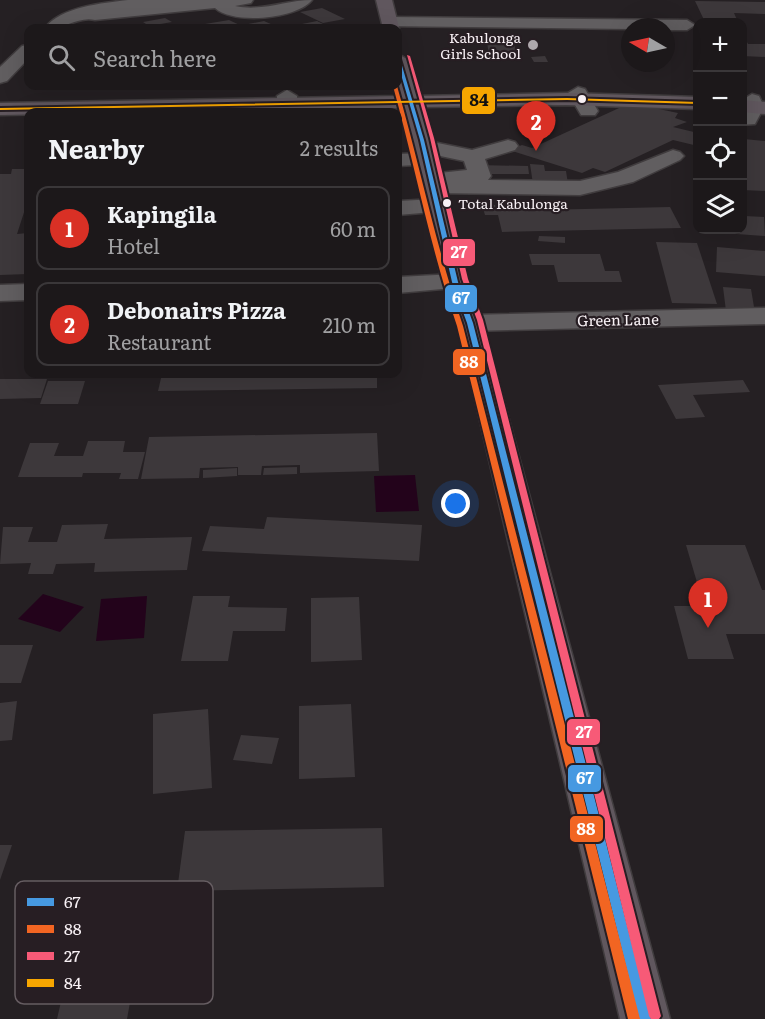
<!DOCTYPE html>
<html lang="en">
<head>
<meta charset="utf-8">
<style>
  :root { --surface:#1c181a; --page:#252123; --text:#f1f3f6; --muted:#a0a0a2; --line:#3a3739; --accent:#d93025 }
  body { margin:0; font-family:Literata,serif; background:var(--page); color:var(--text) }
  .controls { position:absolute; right:18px; top:18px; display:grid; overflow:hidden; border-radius:12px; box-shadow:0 6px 24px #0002 }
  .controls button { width:54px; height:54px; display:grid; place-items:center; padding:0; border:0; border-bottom:2px solid var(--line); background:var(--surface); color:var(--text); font:30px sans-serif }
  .compass { position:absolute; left:621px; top:18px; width:54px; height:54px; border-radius:50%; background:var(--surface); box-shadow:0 6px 24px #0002; rotate:279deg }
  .you { position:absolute; left:456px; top:504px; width:21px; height:21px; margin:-15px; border:4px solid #fff; border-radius:50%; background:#1a73e8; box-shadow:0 0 0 9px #1a73e833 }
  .badge { display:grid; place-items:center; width:39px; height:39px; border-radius:50%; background:var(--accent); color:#fff; font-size:20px; font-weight:700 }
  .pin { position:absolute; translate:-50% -50px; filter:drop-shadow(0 2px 3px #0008) }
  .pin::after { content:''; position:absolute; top:32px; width:21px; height:18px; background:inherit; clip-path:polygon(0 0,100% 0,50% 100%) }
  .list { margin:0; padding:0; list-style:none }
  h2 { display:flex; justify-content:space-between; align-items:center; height:78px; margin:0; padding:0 24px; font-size:26px }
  h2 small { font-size:20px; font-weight:400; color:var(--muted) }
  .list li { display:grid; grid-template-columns:39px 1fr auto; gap:18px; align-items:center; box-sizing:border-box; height:84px; margin:0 12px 12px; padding:0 12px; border:2px solid var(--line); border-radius:12px }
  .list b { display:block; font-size:22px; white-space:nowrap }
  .list p { margin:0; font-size:20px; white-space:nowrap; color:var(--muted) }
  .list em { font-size:20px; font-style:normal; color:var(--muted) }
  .icon { flex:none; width:33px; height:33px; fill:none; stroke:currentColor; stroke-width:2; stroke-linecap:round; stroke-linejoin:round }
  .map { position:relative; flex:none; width:765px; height:1019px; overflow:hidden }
  .search { position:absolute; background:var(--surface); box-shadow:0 6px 24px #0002; left:24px; top:24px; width:378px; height:66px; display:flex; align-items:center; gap:15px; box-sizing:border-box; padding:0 21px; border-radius:12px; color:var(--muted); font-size:22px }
  .panel { position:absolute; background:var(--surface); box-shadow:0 6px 24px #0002; left:24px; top:108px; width:378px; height:270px; border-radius:12px }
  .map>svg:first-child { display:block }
  .water { fill:#23031b }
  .building { fill:#3d383b }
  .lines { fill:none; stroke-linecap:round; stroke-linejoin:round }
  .minor-casing { stroke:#403c3e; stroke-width:3 }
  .major-casing { stroke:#403c3e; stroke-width:3 }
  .minor { fill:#615e60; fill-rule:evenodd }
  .major { fill:#60575e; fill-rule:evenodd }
  .bus-1-casing { stroke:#271e23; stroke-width:4 }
  .bus-2-casing { stroke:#271e23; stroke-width:4 }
  .bus-3-casing { stroke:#271e23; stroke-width:4 }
  .bus-4-casing { stroke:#271e23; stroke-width:4 }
  .bus-1 { fill:#4699e1; fill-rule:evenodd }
  .bus-2 { fill:#f26522; fill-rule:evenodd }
  .bus-3 { fill:#f75a77; fill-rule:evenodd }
  .bus-4 { fill:#f7a600; fill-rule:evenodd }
  .poi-dot { fill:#aea8ac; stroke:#271e23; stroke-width:2 }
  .bus-dot { fill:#f8f1f5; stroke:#271e23; stroke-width:2 }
  .labels { text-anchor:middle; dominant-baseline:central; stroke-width:4.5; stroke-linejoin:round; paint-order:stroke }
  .far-poi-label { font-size:14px; fill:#f8f1f5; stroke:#271e23; text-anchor:end }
  .bus-label { font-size:14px; fill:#f8f1f5; stroke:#271e23; text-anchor:start }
  .street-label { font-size:15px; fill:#f8f1f5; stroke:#271e23 }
  .key { fill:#271e23; stroke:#665d62; stroke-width:1.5 }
  .key-label { font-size:16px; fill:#f8f1f5 }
  .line-badge { stroke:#271e23; stroke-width:2 }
  .badge-label { font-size:16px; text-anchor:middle; font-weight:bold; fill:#fff }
  .pale-badge-label { font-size:16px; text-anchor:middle; font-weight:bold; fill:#111 }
</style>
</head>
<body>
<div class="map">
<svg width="765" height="1019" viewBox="0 0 765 1019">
  <rect width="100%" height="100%" fill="#252023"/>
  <g class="water">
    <polygon points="415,475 419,511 376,512 374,476"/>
    <polygon points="43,594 84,607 60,632 18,619"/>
    <polygon points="147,596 144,638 96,641 101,599"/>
  </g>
  <g class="building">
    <polygon points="695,1 765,2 765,14 734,13 738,22 705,22"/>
    <polygon points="322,8 345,19 323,23 300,12"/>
    <polygon points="165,18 172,22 149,26 143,22"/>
    <polygon points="229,20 246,28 187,28 187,27"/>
    <polygon points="264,21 273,25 251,28 243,25"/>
    <polygon points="317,21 331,28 303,28 297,25"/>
    <polygon points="742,32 748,44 765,44 765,57 742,56"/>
    <polygon points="487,42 514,42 516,55 489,55"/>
    <polygon points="545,56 548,62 534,62 531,57"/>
    <polygon points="630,103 678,113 675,118 687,122 673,127 698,133 698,146 673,140 605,172 593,168 582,173 509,150 522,145 532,148"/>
    <polygon points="744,139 765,141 765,191 742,190"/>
    <polygon points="530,164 544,165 545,171 566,171 568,184 533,184"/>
    <polygon points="477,165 528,166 529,174 478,174"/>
    <polygon points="12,169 28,169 28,200 17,234 28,233 28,274 0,275 0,174 11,174"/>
    <polygon points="482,205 495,205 497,211 670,207 681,228 502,232 498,215 485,215"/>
    <polygon points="742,207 745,216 764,217 765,236 709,232 709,230 742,230"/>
    <polygon points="539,236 565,237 565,243 538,241"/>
    <polygon points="656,242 697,243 717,304 672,303"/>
    <polygon points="717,247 765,251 765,276 716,272"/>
    <polygon points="529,254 600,254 605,271 619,271 622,282 558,282 554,265 532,265"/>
    <polygon points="723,287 751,289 755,313 726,311"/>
    <polygon points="162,374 377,374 377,388 158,391"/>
    <polygon points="0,379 47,379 41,398 0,399"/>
    <polygon points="743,380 750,392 693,395 705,417 676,419 658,385"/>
    <polygon points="48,381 85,381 78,404 40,404"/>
    <polygon points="377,433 379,471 300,473 300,465 262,466 261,475 238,475 238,467 200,468 199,478 141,479 149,437"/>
    <polygon points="88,441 125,441 123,452 145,452 138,479 119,479 121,473 83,473 82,477 18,477 30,443 59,443 54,456 83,456"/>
    <polygon points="297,467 297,474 263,475 264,468"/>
    <polygon points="237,468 237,476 203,478 203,470"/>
    <polygon points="267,517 422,525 419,561 202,551 210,526 264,529"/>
    <polygon points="108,524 104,539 192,537 187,570 94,572 95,563 56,564 53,574 28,574 31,563 0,564 3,527 33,527 28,542 57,542 62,525"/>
    <polygon points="686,545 745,545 762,590 765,590 765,634 726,634 734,659 688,659 674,606 704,606"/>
    <polygon points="193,596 230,596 228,607 287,608 285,631 233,631 228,661 181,661"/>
    <polygon points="359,597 362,660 311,662 311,598"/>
    <polygon points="0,645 33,645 21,683 0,683"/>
    <polygon points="17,701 12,740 0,741 0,703"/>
    <polygon points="351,704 355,777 299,779 299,706"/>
    <polygon points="208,709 212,788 153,794 153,714"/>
    <polygon points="241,735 279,738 272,764 233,760"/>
    <polygon points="382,828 384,887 177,891 185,831"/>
    <polygon points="0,845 12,845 0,880"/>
    <polygon points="88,885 151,886 127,1019 57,1019"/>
  </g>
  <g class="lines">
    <defs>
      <g id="minor">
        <path d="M128,0H253L251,3L235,6C262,12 286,0 312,0C297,19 233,25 215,8L95,20C78,16 64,30 45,28C60,7 103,3 128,0Z"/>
        <polygon points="390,17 687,20 695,25 687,30 666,30 666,27 630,27 630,29 384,26 382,22"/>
        <polygon points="28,45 28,59 7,81 0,83 0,67 22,46"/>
        <polygon points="578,87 585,89 598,111 595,115 581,115 568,93"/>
        <polygon points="287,90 297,96 297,112 277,112 277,96"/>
        <polygon points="752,94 759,96 764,107 755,124 742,125 742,100"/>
        <polygon points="423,140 472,150 508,140 515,142 518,146 515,150 485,159 491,176 488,180 580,181 618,172 673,150 680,152 684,156 680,160 633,182 580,195 432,193 424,191 421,186 424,181 437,179 439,173 467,170 464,161 431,154 437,159 434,164 398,166 398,154 425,153 416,150 413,146 416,142"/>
        <polygon points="437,199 445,201 448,206 445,211 398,215 398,201"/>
        <polygon points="455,274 464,277 468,282 464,287 398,293 398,277"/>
        <polygon points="28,284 28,300 0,301 0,285"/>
        <polygon points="765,308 765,324 470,331 461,329 457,323 461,317 470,315"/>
      </g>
      <g id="major">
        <polygon points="376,0 392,0 399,28 398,31 398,28 383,28"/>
        <polygon points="398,54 407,59 418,96 567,93 698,97 698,109 567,105 422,107 468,282 483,323 670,1019 620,1019 457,323 442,282 403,108 0,115 0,103 399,96 396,86"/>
        <polygon points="742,100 765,102 765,114 742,112"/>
      </g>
    </defs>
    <use href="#minor" class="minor-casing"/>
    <use href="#major" class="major-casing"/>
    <use href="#minor" class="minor"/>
    <use href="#major" class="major"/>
    <defs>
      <polygon id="bus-1" points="398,58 400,59 424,140 458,282 473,323 651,1019 639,1019 467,323 452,282 420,140 398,64"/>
      <path id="bus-2" d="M393,86H397C420,166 436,247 463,326L640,1019H628L457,326C430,247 415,166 393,86Z"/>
      <polygon id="bus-3" points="407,55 410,56 434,138 468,279 483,320 661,1016 659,1019 651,1019 649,1016 477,320 462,279 430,138"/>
      <polygon id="bus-4" points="567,98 698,102 698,104 567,100 0,110 0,108"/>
    </defs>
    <use href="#bus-1" class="bus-1-casing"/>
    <use href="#bus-2" class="bus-2-casing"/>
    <use href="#bus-3" class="bus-3-casing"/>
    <use href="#bus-4" class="bus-4-casing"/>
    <use href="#bus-1" class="bus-1"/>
    <use href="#bus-2" class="bus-2"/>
    <use href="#bus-3" class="bus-3"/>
    <use href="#bus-4" class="bus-4"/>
  </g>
  <circle class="poi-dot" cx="533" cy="45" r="6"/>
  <g class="bus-dot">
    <circle cx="582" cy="99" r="5"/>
    <circle cx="447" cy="203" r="5"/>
  </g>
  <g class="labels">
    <g class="far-poi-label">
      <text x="521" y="37">Kabulonga<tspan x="521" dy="16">Girls School</tspan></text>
    </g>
    <g class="bus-label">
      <text x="458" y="203">Total Kabulonga</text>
    </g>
    <g class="street-label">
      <text transform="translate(618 319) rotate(-1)">Green Lane</text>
    </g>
  </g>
  <rect x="15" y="881" width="198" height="123" rx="9" class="key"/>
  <rect x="27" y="898" width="27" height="8" fill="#4699e1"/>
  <rect x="27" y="925" width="27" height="8" fill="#f26522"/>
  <rect x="27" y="952" width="27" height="8" fill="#f75a77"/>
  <rect x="27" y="979" width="27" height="8" fill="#f7a600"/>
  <g class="key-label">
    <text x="64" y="908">67</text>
    <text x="64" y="935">88</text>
    <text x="64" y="962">27</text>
    <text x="64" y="989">84</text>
  </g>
  <g class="line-badge">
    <rect x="461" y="86" width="35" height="29" rx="6" fill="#f7a600"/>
    <rect x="442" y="238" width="34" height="29" rx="6" fill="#f75a77"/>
    <rect x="444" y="284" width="34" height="29" rx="6" fill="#4699e1"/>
    <rect x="452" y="348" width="34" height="28" rx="6" fill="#f26522"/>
    <rect x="566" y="718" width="35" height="28" rx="6" fill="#f75a77"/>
    <rect x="567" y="764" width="35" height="29" rx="6" fill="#4699e1"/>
    <rect x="569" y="815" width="35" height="28" rx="6" fill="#f26522"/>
  </g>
  <g class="badge-label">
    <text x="459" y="258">27</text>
    <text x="461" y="304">67</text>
    <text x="469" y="368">88</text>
    <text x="584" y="738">27</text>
    <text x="585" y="784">67</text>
    <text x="586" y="835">88</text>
  </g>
  <g class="pale-badge-label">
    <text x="479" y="106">84</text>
  </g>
</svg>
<div class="controls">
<button>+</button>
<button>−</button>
<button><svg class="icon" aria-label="locate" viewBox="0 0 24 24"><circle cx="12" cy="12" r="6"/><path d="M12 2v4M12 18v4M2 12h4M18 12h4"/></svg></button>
<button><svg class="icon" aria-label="layers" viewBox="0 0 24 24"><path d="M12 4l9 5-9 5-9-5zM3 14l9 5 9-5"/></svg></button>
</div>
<svg class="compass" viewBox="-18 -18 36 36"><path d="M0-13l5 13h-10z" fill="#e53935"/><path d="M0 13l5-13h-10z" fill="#a0a0a2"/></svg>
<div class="you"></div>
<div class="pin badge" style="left:708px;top:628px">1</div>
<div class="pin badge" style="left:536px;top:151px">2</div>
<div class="search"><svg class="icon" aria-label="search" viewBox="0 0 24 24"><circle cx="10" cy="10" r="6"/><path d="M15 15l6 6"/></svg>Search here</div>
<section class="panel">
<h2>Nearby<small>2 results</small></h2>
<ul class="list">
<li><span class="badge">1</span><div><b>Kapingila</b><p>Hotel</p></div><em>60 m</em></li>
<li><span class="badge">2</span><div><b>Debonairs Pizza</b><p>Restaurant</p></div><em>210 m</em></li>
</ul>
</section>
</div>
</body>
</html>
